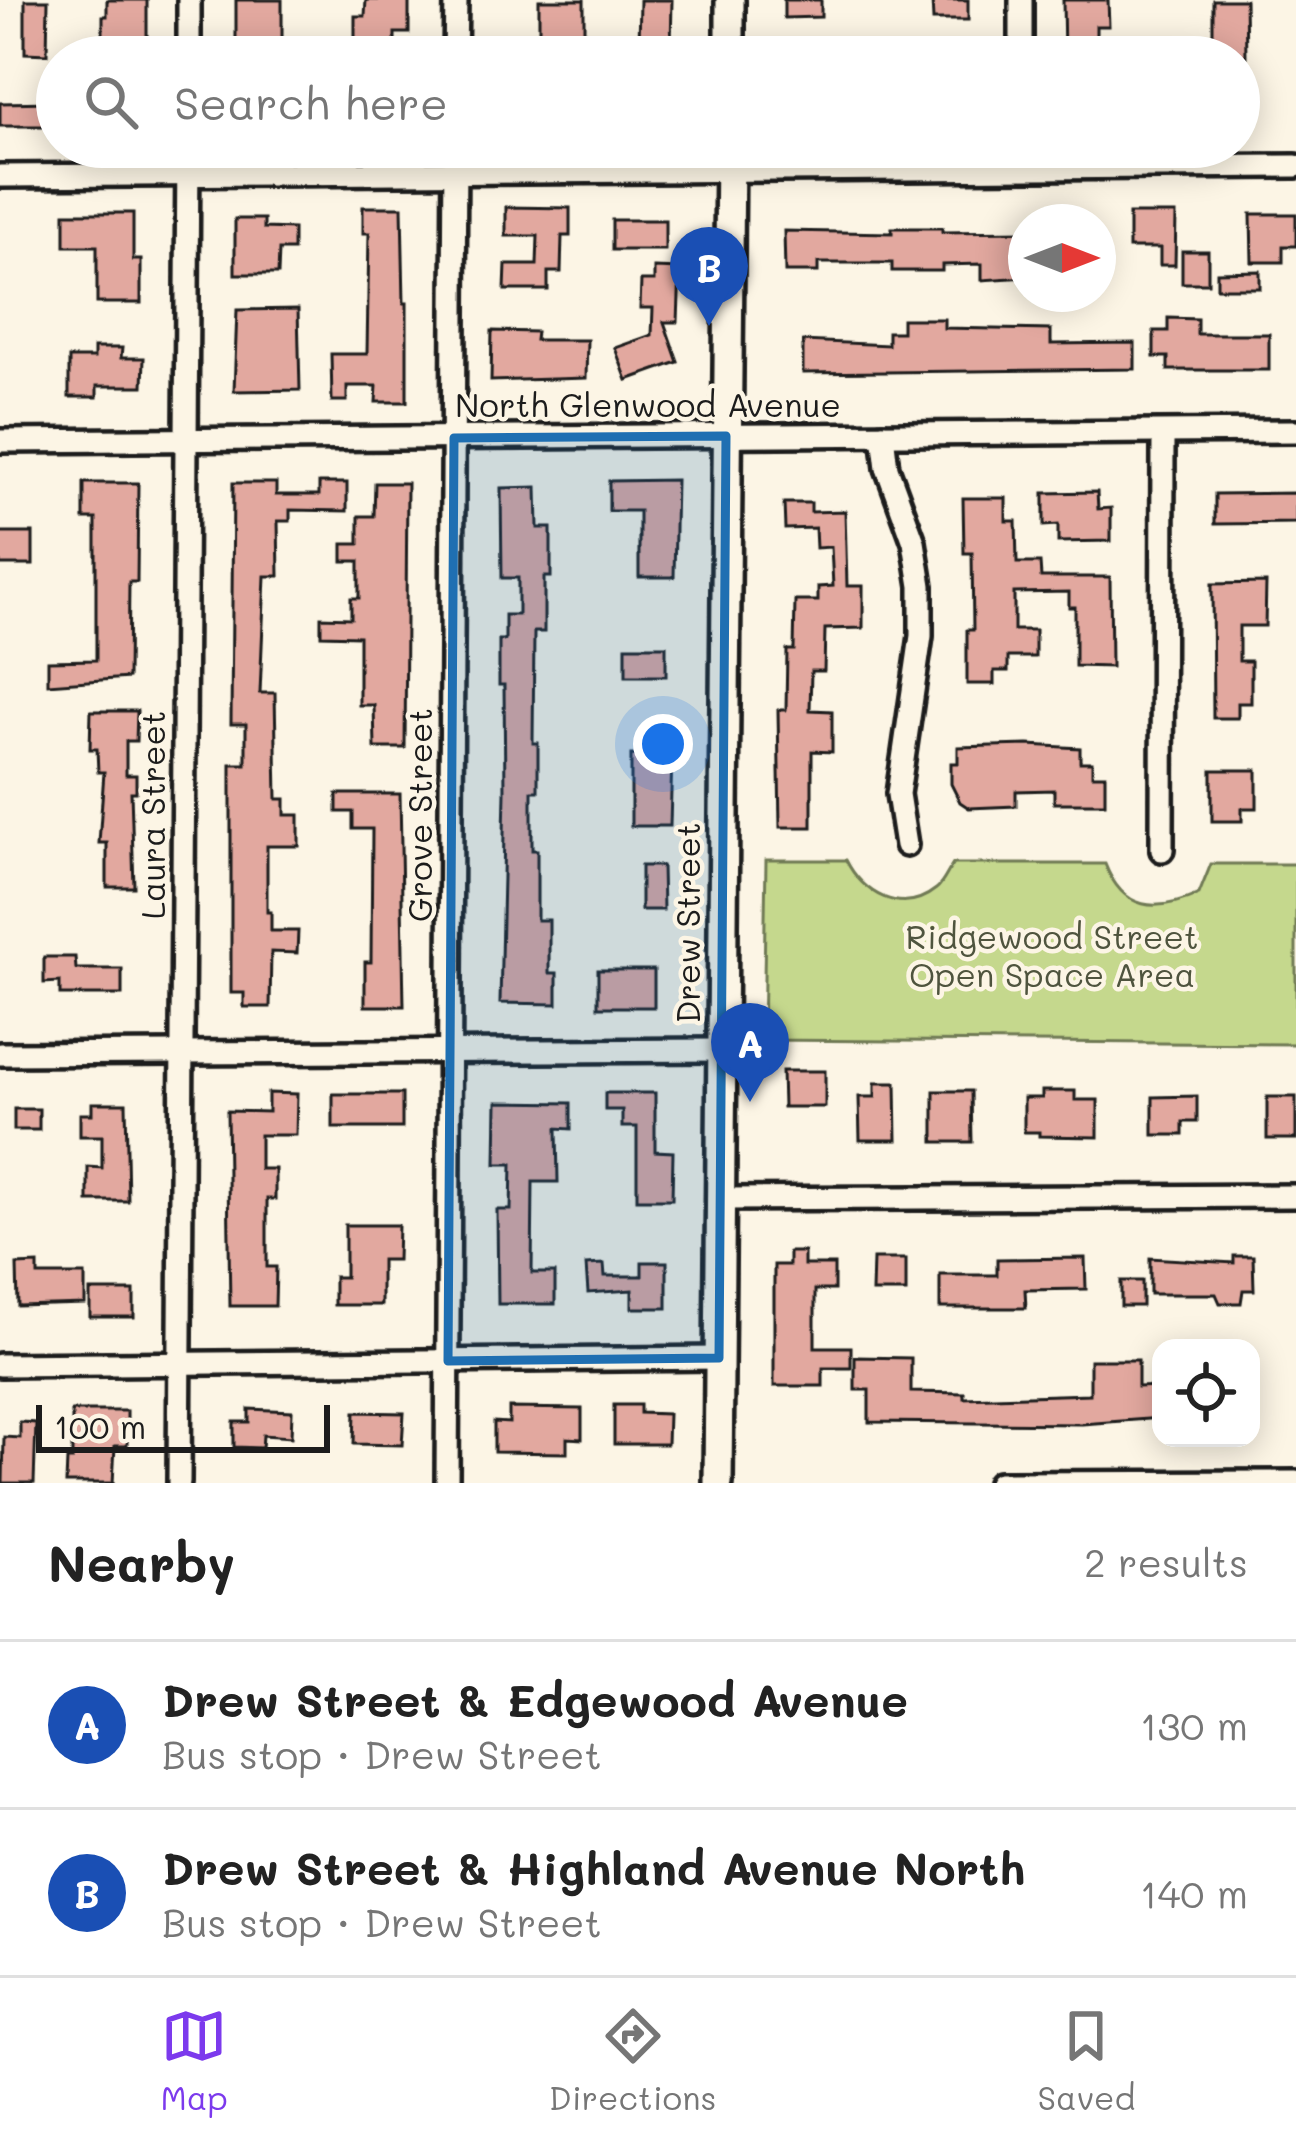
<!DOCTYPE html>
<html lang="en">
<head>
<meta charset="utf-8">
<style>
  :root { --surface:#fff; --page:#f6f6f6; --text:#222; --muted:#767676; --line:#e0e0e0; --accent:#7c3aed }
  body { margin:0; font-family:Mali,sans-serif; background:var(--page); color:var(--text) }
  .controls { position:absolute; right:36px; bottom:36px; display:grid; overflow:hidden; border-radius:24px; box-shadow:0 6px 30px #0003 }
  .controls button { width:108px; height:108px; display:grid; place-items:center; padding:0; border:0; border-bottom:3px solid var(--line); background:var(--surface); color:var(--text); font:60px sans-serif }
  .compass { position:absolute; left:1008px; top:204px; width:108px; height:108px; border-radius:50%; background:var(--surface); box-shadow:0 6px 30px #0003; rotate:90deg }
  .scale { position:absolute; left:36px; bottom:30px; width:294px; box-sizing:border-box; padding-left:12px; border:6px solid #1c1c1c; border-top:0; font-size:33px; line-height:42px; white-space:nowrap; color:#1c1c1c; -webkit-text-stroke:9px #fcf5e5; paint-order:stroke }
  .you { position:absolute; left:663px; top:744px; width:42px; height:42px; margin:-30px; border:9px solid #fff; border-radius:50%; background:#1a73e8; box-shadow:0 0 0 18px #1a73e833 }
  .badge { display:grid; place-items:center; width:78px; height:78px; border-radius:50%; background:var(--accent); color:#fff; font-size:39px; font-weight:700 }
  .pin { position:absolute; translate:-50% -99px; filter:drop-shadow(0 3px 6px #0008) }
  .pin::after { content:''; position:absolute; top:63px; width:42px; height:36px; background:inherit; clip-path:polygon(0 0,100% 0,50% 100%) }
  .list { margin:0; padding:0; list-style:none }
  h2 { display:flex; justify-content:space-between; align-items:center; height:156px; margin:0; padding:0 48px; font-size:51px }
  h2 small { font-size:39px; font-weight:400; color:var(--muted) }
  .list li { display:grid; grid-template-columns:78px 1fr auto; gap:36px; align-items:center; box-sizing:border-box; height:168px; padding:0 48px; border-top:3px solid var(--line) }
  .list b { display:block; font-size:45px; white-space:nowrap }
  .list p { margin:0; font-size:39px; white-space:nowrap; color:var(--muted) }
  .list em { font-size:39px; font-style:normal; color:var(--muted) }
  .icon { flex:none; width:66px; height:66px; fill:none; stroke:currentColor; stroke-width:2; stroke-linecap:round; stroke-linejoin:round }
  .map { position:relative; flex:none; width:1296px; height:1483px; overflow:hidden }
  .search { position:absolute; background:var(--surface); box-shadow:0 6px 30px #0003; left:36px; right:36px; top:36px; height:132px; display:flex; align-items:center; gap:30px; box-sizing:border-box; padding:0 42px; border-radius:66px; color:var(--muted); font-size:45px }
  .sheet { height:492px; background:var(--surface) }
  nav { display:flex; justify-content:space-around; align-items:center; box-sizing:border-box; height:168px; border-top:3px solid var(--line); background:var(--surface); font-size:33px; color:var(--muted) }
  nav a { display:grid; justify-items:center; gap:6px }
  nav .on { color:var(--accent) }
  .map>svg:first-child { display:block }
  .green { fill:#c5d88d; stroke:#707a54; stroke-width:3 }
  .building { fill:#e2a89f; stroke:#1c1c1c; stroke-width:3 }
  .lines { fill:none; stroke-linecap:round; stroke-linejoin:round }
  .minor-casing { stroke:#1c1c1c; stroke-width:30 }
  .major-casing { stroke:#1c1c1c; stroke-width:36 }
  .minor { stroke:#fcf5e5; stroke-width:21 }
  .major { stroke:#fcf5e5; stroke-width:27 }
  .marked { fill:#1f6fb2; fill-opacity:0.2; stroke:#1f6fb2; stroke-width:9; stroke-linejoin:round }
  .labels { text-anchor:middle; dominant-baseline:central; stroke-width:9; stroke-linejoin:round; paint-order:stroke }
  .street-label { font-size:33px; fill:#1c1c1c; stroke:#fcf5e5 }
  .park-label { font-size:33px; fill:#4f543e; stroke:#fcf5e5 }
</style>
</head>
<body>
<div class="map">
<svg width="1296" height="1483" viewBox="0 0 1296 1483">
  <rect width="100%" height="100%" fill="#fcf5e5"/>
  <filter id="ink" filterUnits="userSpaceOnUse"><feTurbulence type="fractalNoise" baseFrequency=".00833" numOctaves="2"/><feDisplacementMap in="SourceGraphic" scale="24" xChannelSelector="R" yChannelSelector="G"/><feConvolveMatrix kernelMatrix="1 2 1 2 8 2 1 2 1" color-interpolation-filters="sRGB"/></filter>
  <g filter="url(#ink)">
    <path class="green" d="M766,860H846C862,893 901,917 936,889C943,884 948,871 953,864H1105C1123,911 1156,913 1199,894L1211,864H1296V1044L763,1040Z"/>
    <g class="building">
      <polygon points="25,0 48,0 47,54 25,53"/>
      <polygon points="107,0 147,0 147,49 103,49 103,16 107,16"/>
      <rect x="236" y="0" width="46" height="49"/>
      <polygon points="366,0 409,0 409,33 395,33 395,50 355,50 355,16 365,16"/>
      <polygon points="539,0 584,0 584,36 591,36 591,54 539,54"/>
      <polygon points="640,0 672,0 671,47 639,47"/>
      <polygon points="784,0 821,0 821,17 784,18"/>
      <polygon points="932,0 968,0 968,20 933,20"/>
      <polygon points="1063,0 1108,0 1109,26 1096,26 1096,57 1064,57"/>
      <polygon points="1213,0 1245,0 1246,57 1213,57"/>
      <polygon points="53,102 53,126 0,126 0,103"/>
      <polygon points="363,207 402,207 404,303 407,303 407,402 376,402 377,386 347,386 347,401 332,401 331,354 367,354 369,233 363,233"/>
      <polygon points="506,207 570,208 570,236 562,236 561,272 548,272 548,290 505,290 506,265 537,265 538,236 506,236"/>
      <polygon points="65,213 133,213 133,260 141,260 141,303 97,303 97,246 65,246"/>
      <polygon points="1129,214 1176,214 1175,265 1160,265 1160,248 1129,248"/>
      <polygon points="1251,214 1296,214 1296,246 1283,246 1283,262 1252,262"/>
      <polygon points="235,219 264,219 264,228 293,229 293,250 279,250 278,274 235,274"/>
      <rect x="612" y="220" width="53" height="30"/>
      <polygon points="892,228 942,228 942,232 1026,231 1026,277 982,280 982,264 942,265 942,271 892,271 892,263 818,263 818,272 785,272 784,231 892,233"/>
      <rect x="1182" y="251" width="26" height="32"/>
      <polygon points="654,268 680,269 678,322 664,322 678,362 627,380 615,348 652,335 653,308 640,308 641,281 654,281"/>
      <polygon points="1260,271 1260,288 1217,288 1217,272"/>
      <polygon points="298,309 300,390 234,391 237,310"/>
      <polygon points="1168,318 1197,319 1197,334 1269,334 1269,370 1168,370 1168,357 1154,357 1154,331 1168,331"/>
      <polygon points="902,319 944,319 944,328 1051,330 1051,344 1135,343 1135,369 803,373 803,341 888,345 888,332 902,332"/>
      <polygon points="492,331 536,332 535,340 587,340 586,378 491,381"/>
      <polygon points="94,348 122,348 121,358 144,358 143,386 97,386 97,397 69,397 69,358 94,358"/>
      <polygon points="676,480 674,577 639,577 639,511 609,511 609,481"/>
      <polygon points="84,483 138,483 137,582 129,582 128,678 48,684 48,661 96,660 96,519 84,519"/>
      <polygon points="233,483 276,483 276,495 319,495 319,483 347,483 347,511 290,510 290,521 278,521 279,576 265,576 260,693 275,693 277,799 285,799 285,815 299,815 299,846 267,846 267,912 271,912 271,931 298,931 297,953 271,952 270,1007 244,1007 244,993 231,993 231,764 246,764 246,724 231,724"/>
      <polygon points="375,483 407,483 405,748 375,748 374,705 359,705 359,636 321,635 321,617 351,618 351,598 359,598 359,561 343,561 343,544 359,544 359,516 374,516"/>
      <polygon points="537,487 538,528 551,528 551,577 544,577 544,632 534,632 533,743 538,743 538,791 532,791 532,850 537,850 537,920 549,920 549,973 557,973 557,1004 500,1003 505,792 504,685 499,685 499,640 505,640 505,615 518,615 518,578 502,578 501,488"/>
      <polygon points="1097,492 1098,509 1111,508 1111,541 1058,542 1058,525 1044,526 1044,493"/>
      <polygon points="1296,493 1296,523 1215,524 1215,494"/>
      <polygon points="963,498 1006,498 1006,521 1016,521 1017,563 1040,563 1041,577 1110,577 1111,667 1075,666 1075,607 1069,607 1069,592 1014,593 1014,630 1035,630 1035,657 1008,657 1008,671 994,671 994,684 967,684 967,630 973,630 972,553 964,553"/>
      <polygon points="784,503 811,503 811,512 845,511 847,586 863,586 863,628 825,629 824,671 811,671 810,710 832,711 832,752 812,751 812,827 780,827 778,710 786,710 787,650 794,650 795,601 818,601 818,587 833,586 831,547 816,548 815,528 785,529"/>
      <rect x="0" y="533" width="33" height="32"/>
      <polygon points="1266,583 1265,626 1239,626 1239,661 1251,661 1251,703 1238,703 1238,718 1213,718 1212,584"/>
      <rect x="626" y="646" width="40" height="30"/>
      <polygon points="91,711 137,711 136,741 126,741 126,775 136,775 136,792 131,792 134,887 107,887 107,843 99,843 104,772 98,772 97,749 90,749"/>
      <polygon points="1028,745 1080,748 1080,762 1092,762 1092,775 1105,775 1105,803 1054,803 1054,790 1016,791 1016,806 969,808 960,802 951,784 951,763 958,763 958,747"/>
      <polygon points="631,755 672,756 670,826 631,826"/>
      <polygon points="1212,770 1257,770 1257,808 1242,808 1242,821 1212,821"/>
      <polygon points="337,794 400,794 404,1006 365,1006 365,962 371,962 372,829 353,829 353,812 337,812"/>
      <polygon points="641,866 662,866 663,910 641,910"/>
      <polygon points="44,957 75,957 76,969 122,969 122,995 60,995 60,982 44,983"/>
      <rect x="598" y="970" width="56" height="37"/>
      <polygon points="782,1071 825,1071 825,1107 783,1107"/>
      <polygon points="875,1083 896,1083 897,1140 860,1140 859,1097 875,1097"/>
      <polygon points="934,1091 971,1091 972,1142 934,1142"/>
      <polygon points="1042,1091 1075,1091 1075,1100 1098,1100 1098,1137 1039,1136 1039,1132 1024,1132 1024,1098 1042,1098"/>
      <polygon points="268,1093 297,1094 296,1135 260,1135 260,1169 275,1169 275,1199 267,1199 267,1267 276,1267 275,1306 230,1306 227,1111 268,1112"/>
      <polygon points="605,1093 655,1093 655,1151 673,1152 672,1199 637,1199 637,1127 622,1127 622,1110 605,1110"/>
      <rect x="333" y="1094" width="69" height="34"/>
      <polygon points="1197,1096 1197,1122 1183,1122 1183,1135 1153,1135 1153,1097"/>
      <rect x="1267" y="1097" width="29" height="42"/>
      <polygon points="497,1102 571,1103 571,1129 557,1128 558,1182 533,1182 532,1273 555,1273 555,1304 498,1304 497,1210 511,1210 512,1164 496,1164"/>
      <polygon points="92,1103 126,1103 128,1201 88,1201 88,1167 102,1168 102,1136 80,1136 80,1114 92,1114"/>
      <rect x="14" y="1109" width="25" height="21"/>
      <polygon points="345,1225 398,1225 397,1260 381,1260 381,1305 334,1305 334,1277 345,1277"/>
      <polygon points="789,1252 804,1252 804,1265 834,1265 834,1290 815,1290 815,1347 851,1347 851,1368 823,1368 823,1386 774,1386 774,1265 789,1265"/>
      <polygon points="1234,1256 1253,1256 1254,1290 1243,1290 1241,1303 1220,1303 1216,1294 1150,1294 1150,1258 1234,1263"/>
      <polygon points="1085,1258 1086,1289 1025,1290 1026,1308 940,1308 940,1275 997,1275 997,1259"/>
      <polygon points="873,1259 906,1259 906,1292 872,1292"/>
      <polygon points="642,1262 667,1262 667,1308 632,1308 632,1290 588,1293 586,1265 604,1264 605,1276 642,1276"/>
      <polygon points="38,1264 38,1275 85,1275 85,1304 18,1306 17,1265"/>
      <rect x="1121" y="1281" width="21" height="25"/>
      <rect x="90" y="1291" width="44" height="26"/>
      <polygon points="855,1357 911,1358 911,1392 964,1393 964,1398 1090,1394 1090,1360 1138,1360 1138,1387 1161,1386 1161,1418 1082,1424 869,1422 869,1390 855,1390"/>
      <polygon points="614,1405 640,1405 640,1413 668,1414 667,1444 614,1444"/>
      <polygon points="509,1408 582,1409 582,1439 567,1438 567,1453 494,1452 494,1422 509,1423"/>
      <polygon points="249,1409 292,1411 291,1437 263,1435 262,1448 234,1447 234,1422 249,1422"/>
      <polygon points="72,1411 127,1411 127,1446 115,1446 113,1483 66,1483 67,1460 72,1460"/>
      <polygon points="355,1412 404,1413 402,1445 354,1444"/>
      <polygon points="20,1422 36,1423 34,1483 3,1483 4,1437 20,1438"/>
    </g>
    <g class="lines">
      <defs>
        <g id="minor">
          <polyline points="1021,0 1021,57"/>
          <polyline points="189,57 189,0"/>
          <polyline points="455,57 456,0"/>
          <polyline points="0,176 1296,166"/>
          <polyline points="883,434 887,468 914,542 921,586 921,636 898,794 906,845"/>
          <polyline points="0,441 1296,431"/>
          <polyline points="1162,850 1163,433"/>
          <polyline points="0,1054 721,1050"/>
          <polyline points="720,1199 1296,1196"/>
          <polyline points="0,1365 719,1358"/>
          <polyline points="179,1483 188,147"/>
          <polyline points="447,1483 455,147"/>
          <polyline points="999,1483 1296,1482"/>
        </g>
        <g id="major">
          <polyline points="730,57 730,0"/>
          <polyline points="718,1483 730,147"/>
        </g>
      </defs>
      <use href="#minor" class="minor-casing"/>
      <use href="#major" class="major-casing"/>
      <use href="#minor" class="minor"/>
      <use href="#major" class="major"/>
    </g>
  </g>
  <path class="marked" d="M726,436L719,1358L448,1361L454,438Z"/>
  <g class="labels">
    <g class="street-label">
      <text x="648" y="403">North Glenwood Avenue</text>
      <text transform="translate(151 815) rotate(-90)">Laura Street</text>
      <text transform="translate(418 815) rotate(-90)">Grove Street</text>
      <text transform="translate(686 923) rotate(-90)">Drew Street</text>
    </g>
    <g class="park-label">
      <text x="1052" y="935">Ridgewood Street<tspan x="1052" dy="38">Open Space Area</tspan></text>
    </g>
  </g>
</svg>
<div class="controls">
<button><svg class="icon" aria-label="locate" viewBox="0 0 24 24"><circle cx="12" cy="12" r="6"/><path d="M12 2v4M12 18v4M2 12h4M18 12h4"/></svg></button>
</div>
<svg class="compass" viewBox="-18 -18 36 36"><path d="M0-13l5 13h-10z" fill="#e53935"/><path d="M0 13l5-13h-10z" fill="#767676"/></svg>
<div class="scale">100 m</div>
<div class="you"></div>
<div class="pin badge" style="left:750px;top:1102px;background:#1a4fb4">A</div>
<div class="pin badge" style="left:709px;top:326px;background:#1a4fb4">B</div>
<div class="search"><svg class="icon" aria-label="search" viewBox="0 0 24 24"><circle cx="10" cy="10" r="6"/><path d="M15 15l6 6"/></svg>Search here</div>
</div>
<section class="sheet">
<h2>Nearby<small>2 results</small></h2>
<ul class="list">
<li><span class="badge" style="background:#1a4fb4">A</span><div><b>Drew Street &amp; Edgewood Avenue</b><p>Bus stop · Drew Street</p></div><em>130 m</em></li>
<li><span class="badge" style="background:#1a4fb4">B</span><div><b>Drew Street &amp; Highland Avenue North</b><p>Bus stop · Drew Street</p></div><em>140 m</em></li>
</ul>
</section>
<nav>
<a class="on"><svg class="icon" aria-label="map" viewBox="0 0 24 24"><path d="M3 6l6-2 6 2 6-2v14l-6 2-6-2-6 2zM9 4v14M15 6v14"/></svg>Map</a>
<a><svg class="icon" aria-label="directions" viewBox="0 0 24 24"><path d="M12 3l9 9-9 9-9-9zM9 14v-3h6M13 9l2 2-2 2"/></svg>Directions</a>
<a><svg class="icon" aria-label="saved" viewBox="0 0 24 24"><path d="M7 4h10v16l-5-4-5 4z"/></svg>Saved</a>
</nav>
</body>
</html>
